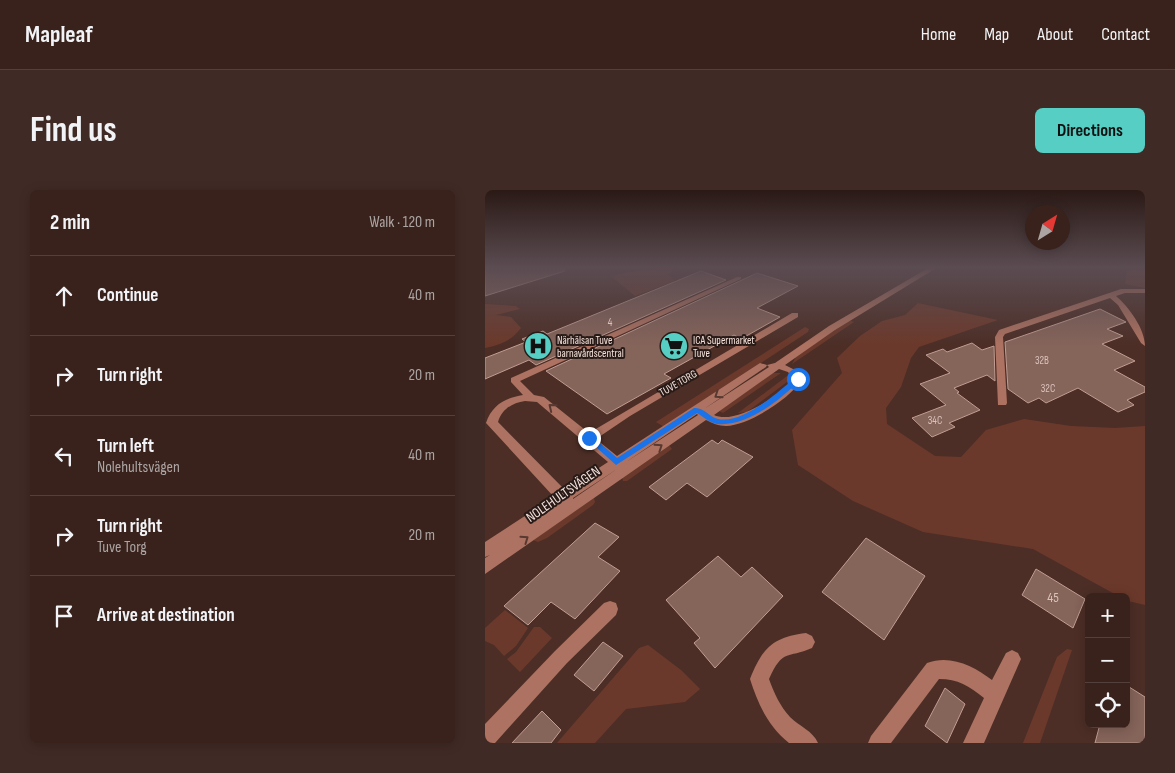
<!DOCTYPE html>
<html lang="en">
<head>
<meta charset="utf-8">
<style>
  :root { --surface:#39221c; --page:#402a25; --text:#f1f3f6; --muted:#aba4a3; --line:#533f3b; --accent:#56cec3 }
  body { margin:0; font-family:"Sofia Sans Condensed",sans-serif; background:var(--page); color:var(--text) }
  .controls { position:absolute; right:15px; bottom:15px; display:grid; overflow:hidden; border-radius:8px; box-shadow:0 2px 12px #0003 }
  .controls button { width:45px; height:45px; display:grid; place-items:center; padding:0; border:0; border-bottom:1px solid var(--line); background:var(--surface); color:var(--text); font:25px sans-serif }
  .compass { position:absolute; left:540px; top:15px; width:45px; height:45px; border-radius:50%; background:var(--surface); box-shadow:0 2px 12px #0003; rotate:37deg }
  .stop { position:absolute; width:15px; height:15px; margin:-11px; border:4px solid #1a73e8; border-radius:50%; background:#fff }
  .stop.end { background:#1a73e8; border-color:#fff; box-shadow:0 1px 5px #0008 }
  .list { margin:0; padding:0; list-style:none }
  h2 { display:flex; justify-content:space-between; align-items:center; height:65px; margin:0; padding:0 20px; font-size:21px }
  h2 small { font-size:16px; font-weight:400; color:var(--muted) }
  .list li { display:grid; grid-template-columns:32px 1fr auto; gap:15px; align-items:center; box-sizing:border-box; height:80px; padding:0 20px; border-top:1px solid var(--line) }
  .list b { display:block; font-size:19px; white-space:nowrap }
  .list p { margin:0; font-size:16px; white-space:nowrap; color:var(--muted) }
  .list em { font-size:16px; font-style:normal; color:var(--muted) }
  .icon { flex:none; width:28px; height:28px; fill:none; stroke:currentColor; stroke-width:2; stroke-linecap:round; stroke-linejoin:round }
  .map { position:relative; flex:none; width:660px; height:553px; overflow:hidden; border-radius:8px }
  header { display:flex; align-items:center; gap:30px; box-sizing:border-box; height:70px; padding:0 25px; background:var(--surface); border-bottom:1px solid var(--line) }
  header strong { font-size:24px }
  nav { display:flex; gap:28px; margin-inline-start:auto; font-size:18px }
  .intro { display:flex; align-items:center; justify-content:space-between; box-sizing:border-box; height:120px; padding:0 30px }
  h1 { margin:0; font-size:35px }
  .button { padding:12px 22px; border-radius:8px; background:var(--accent); color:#111; font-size:18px; font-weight:700 }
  main { display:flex; gap:30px; padding:0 30px }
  aside { flex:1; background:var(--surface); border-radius:8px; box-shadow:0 2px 12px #0003 }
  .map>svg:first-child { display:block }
  .green { fill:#6b392b }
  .building { fill:#85645a; stroke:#c19d93 }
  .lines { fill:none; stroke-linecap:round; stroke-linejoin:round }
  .minor { fill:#ad7261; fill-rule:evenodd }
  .oneway { stroke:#573931 }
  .route { fill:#1a73e8 }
  .labels { text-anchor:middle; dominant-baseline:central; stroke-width:4; stroke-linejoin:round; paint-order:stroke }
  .number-label { font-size:11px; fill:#dac2bc }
  .far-poi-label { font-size:11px; fill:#f6e2dc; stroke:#281b17; text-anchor:start }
  .far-street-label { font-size:11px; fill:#f6e2dc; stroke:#281b17 }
  .street-label { font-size:14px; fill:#f6e2dc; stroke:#281b17 }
  .near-number-label { font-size:14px; fill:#dac2bc }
</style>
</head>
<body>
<header>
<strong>Mapleaf</strong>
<nav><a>Home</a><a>Map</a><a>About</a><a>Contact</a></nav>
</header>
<div class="intro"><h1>Find us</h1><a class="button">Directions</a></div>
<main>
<aside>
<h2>2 min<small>Walk · 120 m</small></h2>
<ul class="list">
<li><svg class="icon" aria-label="ahead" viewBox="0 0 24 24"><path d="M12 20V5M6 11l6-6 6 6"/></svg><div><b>Continue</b></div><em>40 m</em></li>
<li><svg class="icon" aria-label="right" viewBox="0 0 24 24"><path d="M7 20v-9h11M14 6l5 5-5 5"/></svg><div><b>Turn right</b></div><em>20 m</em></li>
<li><svg class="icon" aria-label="left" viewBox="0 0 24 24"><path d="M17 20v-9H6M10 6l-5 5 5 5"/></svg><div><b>Turn left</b><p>Nolehultsvägen</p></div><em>40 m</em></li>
<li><svg class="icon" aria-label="right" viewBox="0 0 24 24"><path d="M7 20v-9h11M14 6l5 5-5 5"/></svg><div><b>Turn right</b><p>Tuve Torg</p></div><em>20 m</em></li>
<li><svg class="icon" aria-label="arrive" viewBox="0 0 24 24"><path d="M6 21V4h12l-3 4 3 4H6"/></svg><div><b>Arrive at destination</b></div></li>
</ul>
</aside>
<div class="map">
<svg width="660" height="553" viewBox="0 0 660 553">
  <rect width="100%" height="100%" fill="#4c2e26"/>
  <g class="green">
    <polygon points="173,77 194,77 182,84 190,91 150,106 126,86"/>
    <polygon points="651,77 660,77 660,98 640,94 642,81"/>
    <polygon points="433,113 513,130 434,157 426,168 416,197 401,218 402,234 450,266 476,267 501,240 539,229 586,236 630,238 660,236 660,415 643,411 641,407 635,407 548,359 438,342 368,311 313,275 307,240 357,183 352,168 375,146 397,131 420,125"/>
    <path d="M0,114L31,116L35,119L11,125L26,127L36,138C26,151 15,155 0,158Z"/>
    <polygon points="364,130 369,132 307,174 311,167"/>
    <polygon points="320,137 324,139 323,142 179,237 171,232"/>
    <polygon points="288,183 296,183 238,223 234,221"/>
    <polygon points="302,186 306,189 262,222 253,223"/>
    <polygon points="184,255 187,259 142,291 138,291 137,287"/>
    <polygon points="109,308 110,312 108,315 62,348 53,352 48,350"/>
    <polygon points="20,420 43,438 31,456 19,466 9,455 0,451 0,438"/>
    <polygon points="49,437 55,437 67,448 35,482 22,469 31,462"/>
    <polygon points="163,455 196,480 215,499 200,512 141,519 110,553 72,553 154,458"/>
    <polygon points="582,459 587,460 555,553 538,553 572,467"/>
  </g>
  <g class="building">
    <polygon points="0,77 79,77 80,81 0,106"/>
    <polygon points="216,81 241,90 51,175 44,170 0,189 0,168 41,152 37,149 58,141 62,144"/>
    <polygon points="272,83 313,96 272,118 295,127 256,149 249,145 179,184 186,188 122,224 61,181"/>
    <polygon points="615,119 641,132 622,139 638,146 617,154 650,171 629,180 660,197 660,202 642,210 649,215 633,222 593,198 561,213 554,208 543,213 523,199 520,152"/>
    <polygon points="487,153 497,160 509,156 510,191 502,185 469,198 474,202 472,203 495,220 464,233 470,237 447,247 427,228 461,215 435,194 465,183 441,165 458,159 462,162"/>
    <polygon points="227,250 233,254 237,250 268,267 222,307 202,293 181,310 164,297"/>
    <polygon points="110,333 134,347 113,367 135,381 90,429 66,412 43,435 19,416"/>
    <polygon points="381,348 440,386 399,450 337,402"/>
    <polygon points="233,366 256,387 267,377 298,406 230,478 209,453 215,448 181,410"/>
    <polygon points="551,379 600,409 588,438 537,405"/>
    <polygon points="118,452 138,466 109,501 89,485"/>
    <polygon points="641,495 660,507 660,553 610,553 615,534 641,534"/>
    <polygon points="460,498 480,514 462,553 440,536"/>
    <polygon points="57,521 76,540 66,553 27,553"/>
  </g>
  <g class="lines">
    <g class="minor">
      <path d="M445,77H453L350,140L300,175L312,181L318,189C304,209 265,235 241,236C234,236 227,233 221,230L0,384V368L5,365L0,367V352L69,307L1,233C7,215 20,208 38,205L26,192V188L252,87H256V89L35,191L49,205L59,207L104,243L307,123H313V127L145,226L111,249L132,266L275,173L282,175L290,173L344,136ZM282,175L284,177L219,219L281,177ZM294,179L303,182L308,189C295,206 250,235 229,225ZM40,211L52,212L123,272L80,300L13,232C17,219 27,213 40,211ZM212,224L213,225L141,272ZM132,279L88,309V308Z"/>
      <path d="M636,99H660V103H640L631,106C644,117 660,139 660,156L656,153L633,115L625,108L520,144L518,147L522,213L521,215H513L510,147L514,140Z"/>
      <polygon points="125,411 131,413 133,419 131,425 82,473 10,553 0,553 0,534 70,461 119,413"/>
      <path d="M321,443L327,446L330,452L327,458C302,469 298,458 284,489C289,503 295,516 305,527C314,536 328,541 333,553H304C283,536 273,514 265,489C277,459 287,447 321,443Z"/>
      <path d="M527,460L533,463L536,469L499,553H478L499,508C484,496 473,489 454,489L406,553H383L386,546L442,473C465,464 489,476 507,490L521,463Z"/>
    </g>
  </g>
  <defs><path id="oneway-chevron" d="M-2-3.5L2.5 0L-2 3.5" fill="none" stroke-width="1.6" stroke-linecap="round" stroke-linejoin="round" transform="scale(1.25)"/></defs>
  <g class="oneway">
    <use href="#oneway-chevron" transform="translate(233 205) rotate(146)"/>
    <use href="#oneway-chevron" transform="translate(67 217) rotate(-141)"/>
    <use href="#oneway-chevron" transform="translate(174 257) rotate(-34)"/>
    <use href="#oneway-chevron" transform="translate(40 349) rotate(-35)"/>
  </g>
  <linearGradient id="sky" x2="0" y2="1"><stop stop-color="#2a1915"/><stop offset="0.5" stop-color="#5b4c52"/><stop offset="1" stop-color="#5b4c52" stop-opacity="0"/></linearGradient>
  <rect width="660" height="155" fill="url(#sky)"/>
  <path class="route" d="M311,187L316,189C296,209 263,237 232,234C225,233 217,226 212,223L131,275L101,248L107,246L132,268L209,218C219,217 224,227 233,229C259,234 293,202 311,187Z"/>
  <defs>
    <symbol id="hospital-disc" viewBox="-11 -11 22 22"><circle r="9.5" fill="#56cec3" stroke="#281b17"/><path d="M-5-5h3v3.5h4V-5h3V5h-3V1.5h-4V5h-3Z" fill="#111"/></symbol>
    <symbol id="supermarket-disc" viewBox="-11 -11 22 22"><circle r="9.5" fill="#56cec3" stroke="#281b17"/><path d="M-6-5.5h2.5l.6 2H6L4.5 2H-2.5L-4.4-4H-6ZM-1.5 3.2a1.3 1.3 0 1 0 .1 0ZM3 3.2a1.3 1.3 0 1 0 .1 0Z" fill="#111"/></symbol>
  </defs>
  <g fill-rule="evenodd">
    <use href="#hospital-disc" x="37" y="140" width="32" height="32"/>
    <use href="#supermarket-disc" x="173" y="140" width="32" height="32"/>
  </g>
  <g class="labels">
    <g class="number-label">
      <text x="125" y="132">4</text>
      <text x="557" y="170">32B</text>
      <text x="563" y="198">32C</text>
      <text x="450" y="230">34C</text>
    </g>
    <g class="far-poi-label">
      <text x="72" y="150">Närhälsan Tuve<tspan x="72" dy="13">barnavårdscentral</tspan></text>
      <text x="208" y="150">ICA Supermarket<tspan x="208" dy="13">Tuve</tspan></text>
    </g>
    <g class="far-street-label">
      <text transform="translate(193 193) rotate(-30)">TUVE TORG</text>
    </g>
    <g class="street-label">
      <text transform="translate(78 304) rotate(-35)">NOLEHULTSVÄGEN</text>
    </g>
    <g class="near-number-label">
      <text x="568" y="407">45</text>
    </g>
  </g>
</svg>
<div class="controls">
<button>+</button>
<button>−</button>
<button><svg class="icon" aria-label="locate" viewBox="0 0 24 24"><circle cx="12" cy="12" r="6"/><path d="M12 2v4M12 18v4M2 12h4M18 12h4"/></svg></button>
</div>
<svg class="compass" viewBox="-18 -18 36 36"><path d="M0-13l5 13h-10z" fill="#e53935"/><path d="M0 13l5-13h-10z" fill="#aba4a3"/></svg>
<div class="stop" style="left:313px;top:189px"></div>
<div class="stop end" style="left:104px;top:248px"></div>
</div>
</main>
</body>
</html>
